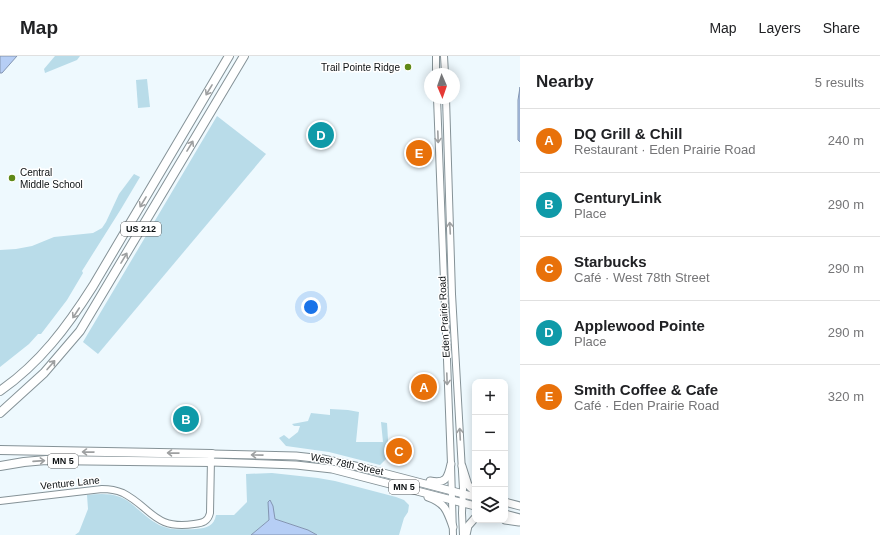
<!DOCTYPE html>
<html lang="en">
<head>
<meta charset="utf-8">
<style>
  :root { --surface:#fff; --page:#f6f6f6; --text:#202124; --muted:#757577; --line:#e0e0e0; --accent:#5f8917 }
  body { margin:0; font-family:Helvetica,sans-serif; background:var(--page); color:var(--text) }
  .controls { position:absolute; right:12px; bottom:12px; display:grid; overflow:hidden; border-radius:8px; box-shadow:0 2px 10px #0003 }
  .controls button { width:36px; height:36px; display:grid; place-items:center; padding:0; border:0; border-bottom:1px solid var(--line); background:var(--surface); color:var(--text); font:20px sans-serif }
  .compass { position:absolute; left:424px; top:12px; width:36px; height:36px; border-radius:50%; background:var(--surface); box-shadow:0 2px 10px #0003; rotate:178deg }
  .you { position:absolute; left:311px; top:251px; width:14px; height:14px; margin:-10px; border:3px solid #fff; border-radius:50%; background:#1a73e8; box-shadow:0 0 0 6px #1a73e833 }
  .badge { display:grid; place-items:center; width:26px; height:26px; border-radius:50%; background:var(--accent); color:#fff; font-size:13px; font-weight:700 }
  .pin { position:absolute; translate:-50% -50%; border:2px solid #fff; box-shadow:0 1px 4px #0006 }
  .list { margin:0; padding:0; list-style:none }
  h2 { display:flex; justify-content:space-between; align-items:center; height:52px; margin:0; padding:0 16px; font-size:17px }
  h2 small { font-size:13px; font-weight:400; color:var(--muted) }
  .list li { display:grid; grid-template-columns:26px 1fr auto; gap:12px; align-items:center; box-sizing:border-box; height:64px; padding:0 16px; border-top:1px solid var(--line) }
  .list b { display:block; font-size:15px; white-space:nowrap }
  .list p { margin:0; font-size:13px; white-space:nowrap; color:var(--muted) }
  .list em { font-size:13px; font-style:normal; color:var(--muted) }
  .icon { flex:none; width:22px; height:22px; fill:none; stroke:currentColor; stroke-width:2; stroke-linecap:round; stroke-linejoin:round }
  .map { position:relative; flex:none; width:520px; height:479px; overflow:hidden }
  header { display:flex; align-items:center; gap:24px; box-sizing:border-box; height:56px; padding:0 20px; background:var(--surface); border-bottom:1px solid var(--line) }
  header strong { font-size:19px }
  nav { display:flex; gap:22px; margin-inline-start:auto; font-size:14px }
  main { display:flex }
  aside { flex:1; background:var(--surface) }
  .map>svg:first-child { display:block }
  .green { fill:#b9dce9 }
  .water { fill:#b6cef5; stroke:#8395b1 }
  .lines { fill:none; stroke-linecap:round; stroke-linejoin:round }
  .secondary-casing { stroke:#859297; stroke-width:8 }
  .primary-casing { stroke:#859297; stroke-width:9 }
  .highway-casing { stroke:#859297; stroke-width:10 }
  .secondary { stroke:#fff; stroke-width:6 }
  .primary { stroke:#fff; stroke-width:7 }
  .highway { stroke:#fff; stroke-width:8 }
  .oneway { stroke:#9ea0a1 }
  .poi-dot { fill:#5f8917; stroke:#fff; stroke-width:1.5 }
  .labels { text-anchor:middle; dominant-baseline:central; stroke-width:3; stroke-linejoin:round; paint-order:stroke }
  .shield { fill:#fff; stroke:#56585a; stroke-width:1 }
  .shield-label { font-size:9px; font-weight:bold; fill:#0d1113 }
  .poi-label { font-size:10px; fill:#0d1113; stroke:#fff; text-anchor:end }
  .street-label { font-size:10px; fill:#0d1113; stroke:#fff }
</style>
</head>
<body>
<header>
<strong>Map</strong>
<nav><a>Map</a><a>Layers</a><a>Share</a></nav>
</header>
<main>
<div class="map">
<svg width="520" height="479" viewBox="0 0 520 479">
  <rect width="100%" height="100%" fill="#eef9fe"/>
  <g class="green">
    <polygon points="55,0 80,0 77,4 45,17 44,13"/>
    <polygon points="147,23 150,51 138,52 136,24"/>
    <polygon points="217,60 266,98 98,298 83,286"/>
    <polygon points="134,118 140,121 121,153 82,215 83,217 67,244 41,278 38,278 29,288 0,311 0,194 16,193 32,190 54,181 93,177 102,172 106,166 119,138"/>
    <polygon points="330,353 348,354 359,356 356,386 383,386 381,366 387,367 389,400 380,409 329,396 286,390 279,382 284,379 289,383 298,376 300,370 294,370 292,368 308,365 311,357 330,359"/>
    <path d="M272,417L318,422L335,425L396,441L404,444L409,449L408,456L404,462L399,479H317L308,474L275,463L274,457L269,453V464L251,479H75L79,476L88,453L87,439C98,438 109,437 120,441C128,444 134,450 140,455C162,474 168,474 196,473C207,472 214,470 216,459H234L247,446L246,418Z"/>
  </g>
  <g class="water">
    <polygon points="0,0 17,0 2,17 0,17"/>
    <polygon points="520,31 520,86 518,84 518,44"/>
    <polygon points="270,444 273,450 275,463 308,474 317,479 251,479 269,464 268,446"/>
  </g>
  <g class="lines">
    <defs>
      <g id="secondary">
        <polyline points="436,0 436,18"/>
        <polyline points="444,0 445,18"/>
        <polyline points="437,42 451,408 453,479"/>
        <polyline points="446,42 452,238 463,433 462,457 463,479"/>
        <path d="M0,445L102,433C109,433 116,434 123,437C152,452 154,474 194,468C202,467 208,466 210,457L211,403"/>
      </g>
      <g id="primary">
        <polyline points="212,398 296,400 323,403 364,412 475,441"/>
        <polyline points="211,406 296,409 332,413 475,450"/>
        <polyline points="462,410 468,429 475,436"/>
        <path d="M430,425C446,428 448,422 451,408"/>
        <path d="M428,441C445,447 447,454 453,471"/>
        <polyline points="505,446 520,450"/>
        <polyline points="505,458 520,462"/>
        <polyline points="505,464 519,466"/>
        <polyline points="466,479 468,470 475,462"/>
      </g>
      <g id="highway">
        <path d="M0,335C40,307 67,271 93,230L229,0"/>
        <polyline points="0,357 44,317 80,275 244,0"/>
        <polyline points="0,394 212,398"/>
        <polyline points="0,410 24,406 46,404 211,406"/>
      </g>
    </defs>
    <use href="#secondary" class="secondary-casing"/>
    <use href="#primary" class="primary-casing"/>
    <use href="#highway" class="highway-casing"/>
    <use href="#secondary" class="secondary"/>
    <use href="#primary" class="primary"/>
    <use href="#highway" class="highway"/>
  </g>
  <defs><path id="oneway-shaft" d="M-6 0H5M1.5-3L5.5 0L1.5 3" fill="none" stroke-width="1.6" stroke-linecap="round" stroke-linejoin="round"/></defs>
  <g class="oneway">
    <use href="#oneway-shaft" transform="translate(209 34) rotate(121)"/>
    <use href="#oneway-shaft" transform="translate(438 81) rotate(88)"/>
    <use href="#oneway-shaft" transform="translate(190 90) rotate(-59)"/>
    <use href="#oneway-shaft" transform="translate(143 146) rotate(121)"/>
    <use href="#oneway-shaft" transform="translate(450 172) rotate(-93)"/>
    <use href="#oneway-shaft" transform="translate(124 202) rotate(-59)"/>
    <use href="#oneway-shaft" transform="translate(76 257) rotate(123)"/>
    <use href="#oneway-shaft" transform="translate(51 309) rotate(-49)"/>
    <use href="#oneway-shaft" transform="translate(447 323) rotate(88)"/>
    <use href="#oneway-shaft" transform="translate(460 378) rotate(-93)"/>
    <use href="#oneway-shaft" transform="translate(88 396) rotate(-179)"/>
    <use href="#oneway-shaft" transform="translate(173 397) rotate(-179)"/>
    <use href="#oneway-shaft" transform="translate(257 399) rotate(-179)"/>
    <use href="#oneway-shaft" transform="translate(39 405) rotate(-4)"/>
  </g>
  <g class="poi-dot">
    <circle cx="408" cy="11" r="4"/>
    <circle cx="12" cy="122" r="4"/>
  </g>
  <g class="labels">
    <g class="shield">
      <rect x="121" y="166" width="40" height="14" rx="3"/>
      <rect x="48" y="398" width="30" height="14" rx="3"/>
      <rect x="389" y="424" width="30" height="14" rx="3"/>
    </g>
    <g class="shield-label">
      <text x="141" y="173">US 212</text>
      <text x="63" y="405">MN 5</text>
      <text x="404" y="431">MN 5</text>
    </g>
    <g class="poi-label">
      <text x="400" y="11">Trail Pointe Ridge</text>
      <text x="20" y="116" text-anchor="start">Central<tspan x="20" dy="12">Middle School</tspan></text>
    </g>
    <g class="street-label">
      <text transform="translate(444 261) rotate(-93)">Eden Prairie Road</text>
      <text transform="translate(347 408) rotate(12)">West 78th Street</text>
      <text transform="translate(70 427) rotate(-6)">Venture Lane</text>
    </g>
  </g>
</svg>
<div class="controls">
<button>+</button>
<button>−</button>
<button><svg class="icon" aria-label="locate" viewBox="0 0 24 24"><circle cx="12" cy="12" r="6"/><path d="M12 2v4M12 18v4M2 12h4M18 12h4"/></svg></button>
<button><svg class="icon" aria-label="layers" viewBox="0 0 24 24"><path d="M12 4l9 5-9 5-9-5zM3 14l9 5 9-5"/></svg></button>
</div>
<svg class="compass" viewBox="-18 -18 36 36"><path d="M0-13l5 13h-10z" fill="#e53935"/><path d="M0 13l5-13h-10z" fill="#757577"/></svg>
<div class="you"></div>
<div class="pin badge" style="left:424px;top:331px;background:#e8710a">A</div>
<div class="pin badge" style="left:186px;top:363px;background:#0f9aa8">B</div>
<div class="pin badge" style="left:399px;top:395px;background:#e8710a">C</div>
<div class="pin badge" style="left:321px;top:79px;background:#0f9aa8">D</div>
<div class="pin badge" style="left:419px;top:97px;background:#e8710a">E</div>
</div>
<aside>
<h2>Nearby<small>5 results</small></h2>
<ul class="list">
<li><span class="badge" style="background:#e8710a">A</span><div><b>DQ Grill &amp; Chill</b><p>Restaurant · Eden Prairie Road</p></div><em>240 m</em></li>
<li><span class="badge" style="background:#0f9aa8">B</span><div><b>CenturyLink</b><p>Place</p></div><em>290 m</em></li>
<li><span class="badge" style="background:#e8710a">C</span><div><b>Starbucks</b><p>Café · West 78th Street</p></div><em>290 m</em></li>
<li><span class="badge" style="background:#0f9aa8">D</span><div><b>Applewood Pointe</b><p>Place</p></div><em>290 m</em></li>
<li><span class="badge" style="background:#e8710a">E</span><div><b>Smith Coffee &amp; Cafe</b><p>Café · Eden Prairie Road</p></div><em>320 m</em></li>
</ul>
</aside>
</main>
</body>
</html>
